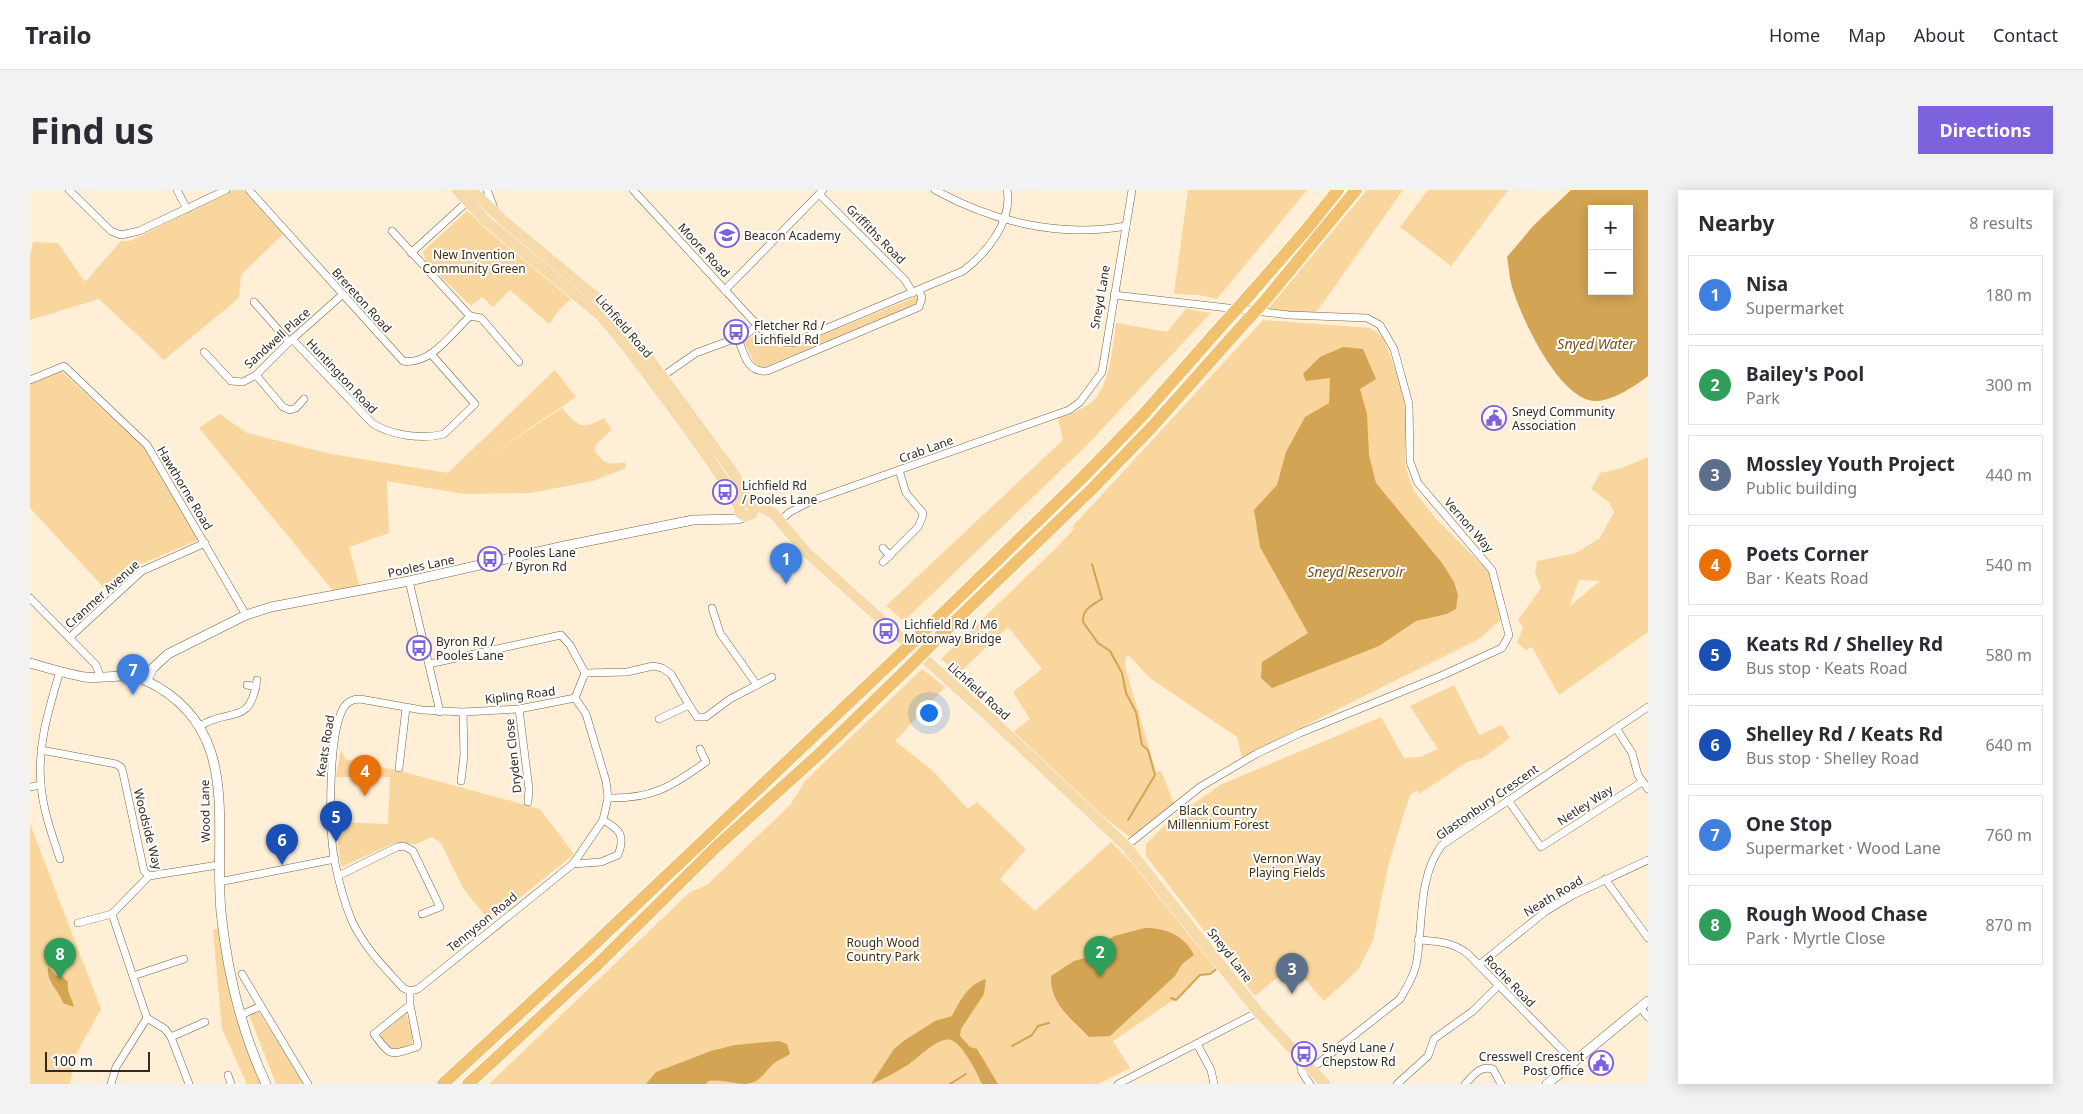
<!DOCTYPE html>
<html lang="en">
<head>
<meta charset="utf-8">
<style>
  :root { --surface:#fff; --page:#f2f2f3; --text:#2b2b33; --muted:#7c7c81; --line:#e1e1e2; --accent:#7c62dc }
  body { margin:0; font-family:"Noto Sans",sans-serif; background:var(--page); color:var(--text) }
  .controls { position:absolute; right:15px; top:15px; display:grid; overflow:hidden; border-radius:0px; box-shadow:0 2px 12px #0003 }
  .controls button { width:45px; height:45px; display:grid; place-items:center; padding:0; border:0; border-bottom:1px solid var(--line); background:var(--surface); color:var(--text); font:25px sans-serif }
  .scale { position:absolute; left:15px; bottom:12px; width:105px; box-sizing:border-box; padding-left:5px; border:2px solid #322a1e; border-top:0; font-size:14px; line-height:18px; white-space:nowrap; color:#322a1e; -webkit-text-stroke:4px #fff; paint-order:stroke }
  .you { position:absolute; left:898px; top:522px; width:18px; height:18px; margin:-12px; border:4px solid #fff; border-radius:50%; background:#1a73e8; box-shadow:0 0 0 8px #1a73e833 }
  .badge { display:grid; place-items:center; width:32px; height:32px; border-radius:50%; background:var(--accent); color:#fff; font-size:16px; font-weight:700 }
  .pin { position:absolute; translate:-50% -41px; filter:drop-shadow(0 1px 2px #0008) }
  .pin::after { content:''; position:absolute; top:26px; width:18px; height:15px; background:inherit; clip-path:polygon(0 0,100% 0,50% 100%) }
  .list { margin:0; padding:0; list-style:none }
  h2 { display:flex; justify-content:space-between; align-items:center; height:65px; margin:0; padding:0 20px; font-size:21px }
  h2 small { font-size:16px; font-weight:400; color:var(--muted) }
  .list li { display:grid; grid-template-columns:32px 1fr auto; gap:15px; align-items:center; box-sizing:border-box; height:80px; margin:0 10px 10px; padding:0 10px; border:1px solid var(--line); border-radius:0px }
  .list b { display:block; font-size:19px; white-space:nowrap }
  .list p { margin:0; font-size:16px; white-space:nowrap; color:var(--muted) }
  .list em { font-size:16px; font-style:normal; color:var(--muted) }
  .map { position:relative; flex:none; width:1618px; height:894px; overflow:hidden; border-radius:0px }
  header { display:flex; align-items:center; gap:30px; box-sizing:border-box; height:70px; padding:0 25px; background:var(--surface); border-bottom:1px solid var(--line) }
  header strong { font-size:24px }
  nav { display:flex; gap:28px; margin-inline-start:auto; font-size:18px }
  .intro { display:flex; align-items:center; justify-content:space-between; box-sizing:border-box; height:120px; padding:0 30px }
  h1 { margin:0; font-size:35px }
  .button { padding:12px 22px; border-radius:0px; background:var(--accent); color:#fff; font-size:18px; font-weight:700 }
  main { display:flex; gap:30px; padding:0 30px }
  aside { flex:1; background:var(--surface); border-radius:0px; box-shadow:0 2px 12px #0003 }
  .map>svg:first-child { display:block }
  .green { fill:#f9d69d; fill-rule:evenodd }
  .water { fill:#d2a454; fill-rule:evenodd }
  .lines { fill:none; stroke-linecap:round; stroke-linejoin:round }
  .stream { stroke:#d2a454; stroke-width:2 }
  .minor-casing { stroke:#756448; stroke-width:8 }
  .tertiary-casing { stroke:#756448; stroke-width:10 }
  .primary-casing { stroke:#fff; stroke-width:12 }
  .motorway-casing { stroke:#fff; stroke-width:14 }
  .minor { stroke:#fff; stroke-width:7 }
  .tertiary { stroke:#fff; stroke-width:9 }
  .primary { stroke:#f7daa9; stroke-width:11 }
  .motorway { stroke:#f2c16f; stroke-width:12 }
  .motorway-bridge-casing { stroke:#fff; stroke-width:14; stroke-linecap:butt }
  .motorway-bridge { stroke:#f2c16f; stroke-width:12 }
  .labels { text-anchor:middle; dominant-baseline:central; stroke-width:4; stroke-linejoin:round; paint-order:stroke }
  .street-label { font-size:12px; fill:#322a1e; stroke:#fff }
  .poi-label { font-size:12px; fill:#322a1e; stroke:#fff; text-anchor:start }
  .park-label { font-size:12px; fill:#422f0c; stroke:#fff }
  .water-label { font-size:14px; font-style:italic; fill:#715215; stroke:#fff }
</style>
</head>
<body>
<header>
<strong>Trailo</strong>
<nav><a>Home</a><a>Map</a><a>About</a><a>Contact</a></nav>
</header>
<div class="intro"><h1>Find us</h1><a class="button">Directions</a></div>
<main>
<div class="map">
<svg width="1618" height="894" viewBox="0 0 1618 894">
  <rect width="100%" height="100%" fill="#ffefd6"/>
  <g class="green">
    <polygon points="203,0 213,0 253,44 211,85 209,108 134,170 69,109 0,130 0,65 3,52 28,53 55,92 91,51 100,51"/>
    <polygon points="1158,0 1277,0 1187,109 1169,105 1144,104"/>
    <polygon points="1337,0 1373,0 1285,124 1237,120"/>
    <polygon points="1398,0 1478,0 1421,76 1370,37"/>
    <polygon points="437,21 544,106 529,120 519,134 480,100 463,117 452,107 441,116 396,72 393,61"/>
    <polygon points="888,106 888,112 882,118 732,178 727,177 713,151 725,146 752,158 760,158"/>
    <path d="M1156,119L1181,123L1056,256L874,431L856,416L1033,250L1028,228C1040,224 1057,218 1066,208C1080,191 1083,155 1086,133L1137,142Z"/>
    <polygon points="1233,130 1340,138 1353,147 1368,187 1376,219 1375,276 1384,301 1406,329 1460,383 1473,428 1449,449 1212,567 1207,547 1120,488 1098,465 1095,469 1096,480 1126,582 1131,581 1144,613 1108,644 1100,647 1052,610 983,542 1000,529 983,502 1012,479 978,437 929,483 911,469 1027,357 1044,339 1043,336"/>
    <path d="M525,180L546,207L453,270L532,218C548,236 551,241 574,228L582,240L566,254L565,261C574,275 579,275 595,272L596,278L563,291L500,303L434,304L357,291L359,343L319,357L330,397L304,402L169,238L190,224L217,243L301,264L418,283Z"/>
    <polygon points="31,181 114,257 168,350 104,377 78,402 0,318 0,194"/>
    <path d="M1618,267V442L1529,505L1502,457L1496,460L1487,453L1493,437L1488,430L1511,398L1505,383L1507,371L1546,363L1570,348L1584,322L1579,312L1561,299L1570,283L1592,278ZM1549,390L1570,391L1540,416V415Z"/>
    <polygon points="892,479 915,497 865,551 903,581 938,619 947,612 996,659 970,689 1005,721 1081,652 1109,680 1188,778 1180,784 1170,785 1146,810 1142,811 1083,851 1100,878 1068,894 459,894 660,702 677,695 760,615 776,590"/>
    <polygon points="1424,495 1449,545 1472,535 1480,548 1451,569 1439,571 1389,604 1387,600 1380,605 1359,672 1343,750 1328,780 1294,811 1263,775 1225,806 1116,666 1116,654 1136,634 1190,595 1351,527 1374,568 1390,567 1408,559 1380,516"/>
    <polygon points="311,560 315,569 374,582 510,619 544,664 460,732 433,698 411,653 402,647 386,654 364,653 311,677 305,632 358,634 360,587 306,587"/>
    <polygon points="0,634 71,819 46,864 40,894 0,894"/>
    <polygon points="188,738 206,828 232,894 217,894 192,839 183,740"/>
    <polygon points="225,821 229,822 274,894 246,894 220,827"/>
    <polygon points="375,821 383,844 382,853 371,859 362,861 351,848 351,842"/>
  </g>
  <g class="water">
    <path d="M1541,0H1618V186C1605,196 1584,210 1567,211C1530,213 1491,127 1482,97C1479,87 1479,77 1477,67L1504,35ZM1562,19H1599V101H1562Z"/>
    <polygon points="1313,157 1333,159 1346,189 1330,199 1337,224 1339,265 1346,293 1412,373 1424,392 1428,405 1426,419 1417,424 1386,431 1349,456 1242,498 1231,488 1232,472 1278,443 1230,357 1224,320 1247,295 1256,262 1275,227 1299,213 1300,188 1276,191 1273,184 1290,167"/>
    <path d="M1115,738C1136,738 1154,745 1164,765L1152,774L1145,786L1080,846L1059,847C1041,828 1020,814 1021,786L1044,771L1062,766L1073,753L1084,746Z"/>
    <path d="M18,777L26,786L30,784L38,792C37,805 42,806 44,817L33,813C29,800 16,792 18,777Z"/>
    <path d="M956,789L954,804L931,839L930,846L940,857L947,859L968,894H952C947,883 933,854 921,850C909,846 888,868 879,874C867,882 853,889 841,894L864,859L875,850L905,831L922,826C930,811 938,794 956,789Z"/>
    <path d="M749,851L757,854L760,864C754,868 745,871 740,877C733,885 728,893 716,894C702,894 692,889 678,891L676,894H616L626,882L681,861L705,855Z"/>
  </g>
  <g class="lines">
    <g class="stream">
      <path d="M1062,374L1072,409C1062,415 1052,419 1053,432L1068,453L1080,461L1092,483L1096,503L1106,522L1112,555L1118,560L1125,585L1098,630"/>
      <polyline points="1141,808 1146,810 1170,785 1180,784 1188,778"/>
      <polyline points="982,856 1002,845 1008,836 1019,833"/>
      <polyline points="920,894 936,884"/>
    </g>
    <defs>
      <g id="minor">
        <polyline points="39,0 81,41 91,45 109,41 196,0"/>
        <polyline points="147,0 157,19"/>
        <path d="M219,0L373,171C400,176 422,143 440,126"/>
        <polyline points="457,0 464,18"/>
        <path d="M603,0L728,136C740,146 747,154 762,153L933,81C956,64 983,31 977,0"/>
        <path d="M905,0C963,32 1030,48 1096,36"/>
        <polyline points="789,4 875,90 883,103"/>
        <polyline points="362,41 440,126 451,128 489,172"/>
        <polyline points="381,63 450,0"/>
        <polyline points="695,100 793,0"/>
        <polyline points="1084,105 1259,125 1337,128 1350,135 1364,159 1379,214 1380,272 1388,293 1462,380 1479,445 1472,458 1413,485 1270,543 1226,564 1170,597 1096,656"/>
        <polyline points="224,112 259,152"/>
        <path d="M708,148C714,164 717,183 737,181L889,117L892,108L889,100"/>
        <path d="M262,149L342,233C360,245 392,250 414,244L445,214L401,164"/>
        <polyline points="174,162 201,191 213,192 226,185 259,152 312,105"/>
        <polyline points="226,185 253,217 260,220 266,218 274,209"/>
        <polyline points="630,188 666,163 715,145 728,136"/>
        <polyline points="0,190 34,176 117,255 216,425"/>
        <polyline points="751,330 760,322 781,311 1039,220 1050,212 1072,182 1102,0"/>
        <polyline points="853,358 860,366"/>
        <polyline points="853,372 888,337 892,328 893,323 876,303 869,280"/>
        <polyline points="379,391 410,522"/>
        <polyline points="0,408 66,475 70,486"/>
        <polyline points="682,418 690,443 727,495"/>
        <polyline points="39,448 112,381 175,353"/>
        <polyline points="399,474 531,445 540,455 555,483 597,482 623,476 632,478 641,484 659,515"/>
        <polyline points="217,495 226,497"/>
        <path d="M545,508L556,524L576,591L578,608L573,630L543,674L388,799L380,801L373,798C354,777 334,757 322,731C314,712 308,689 304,668C299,637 298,542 314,517C318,511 324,509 330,509L392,520L433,522L489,519L545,508L555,483"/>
        <polyline points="489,519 499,599 498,612"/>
        <polyline points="629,529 659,515 667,527 676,527 700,509 742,487"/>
        <path d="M170,536C200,517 220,537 227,490"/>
        <polyline points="1586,538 1602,563 1608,585 1618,599"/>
        <polyline points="11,560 86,574 91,577 93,583 114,681 119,686 82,724 117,828 135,839 141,847 159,894"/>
        <polyline points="369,578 376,518"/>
        <polyline points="431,591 434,565 433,522"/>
        <polyline points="0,597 11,595"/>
        <path d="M578,608C622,609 641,597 676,572L670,559"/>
        <polyline points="1478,610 1511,657 1612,592"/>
        <path d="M30,669C22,645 13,620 11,595C7,555 19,519 30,481"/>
        <path d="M543,674L571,672L588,665C596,645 589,639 573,630"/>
        <polyline points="119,686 188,675"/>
        <polyline points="308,686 367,657 374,656 383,661 410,717 392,724"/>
        <polyline points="1575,689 1618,748"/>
        <polyline points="189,692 305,669"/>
        <polyline points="48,733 82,724"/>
        <path d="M1388,750C1407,751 1423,752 1438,764L1544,872"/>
        <polyline points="1449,775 1516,721 1543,705 1618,670"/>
        <polyline points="212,784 231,816"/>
        <polyline points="103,786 154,769"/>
        <path d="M380,815L344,844C362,868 359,865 387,857L388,855L380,815V801"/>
        <polyline points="1610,817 1618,827"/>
        <polyline points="211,825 231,816 278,894"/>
        <polyline points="141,847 175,832"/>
        <polyline points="1167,854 1181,880 1184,894"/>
        <path d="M1271,870C1269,880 1274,886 1280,894"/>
        <path d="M1281,879L1370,809C1377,797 1385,784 1387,770C1393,733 1388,686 1412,655L1618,517"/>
        <polyline points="198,885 201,894"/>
        <polyline points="81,894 86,877 117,828"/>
        <polyline points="1088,894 1228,822"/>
        <polyline points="1367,894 1398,866 1404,849 1443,821 1468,796"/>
        <path d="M1435,894C1444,885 1450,875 1463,879L1471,894"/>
      </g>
      <g id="tertiary">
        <path d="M0,473C18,478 37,484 55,487C75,490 95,481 115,490C214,537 183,634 191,722C197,781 211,840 236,894"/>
        <polyline points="116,491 123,478 138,464 216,425 241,417 379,391 534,356 663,330 708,329 717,326"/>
        <polyline points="1517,894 1618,811"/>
      </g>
      <g id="primary">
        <polyline points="427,0 456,31 571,126 596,156 661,243 702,302 709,317"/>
        <polyline points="441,0 474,31 574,114 605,150 702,281 719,311"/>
        <polyline points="721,313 724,318 722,324 716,326 710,323 709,316 716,311 719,311 744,324 775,361 957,525 1096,656 1228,822 1295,894"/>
      </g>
      <g id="motorway">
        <polyline points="1215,110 1276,40 1308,0"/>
        <polyline points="1233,113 1326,0"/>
        <polyline points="911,425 1053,287 1112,226 1193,134"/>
        <polyline points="920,436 1062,299 1122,237 1210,138"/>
        <polyline points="413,894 556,762 863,471"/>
        <polyline points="438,894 568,774 685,658 787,566 876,480"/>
      </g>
    </defs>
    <use href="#minor" class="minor-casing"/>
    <use href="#tertiary" class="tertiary-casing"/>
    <use href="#primary" class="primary-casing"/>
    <use href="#motorway" class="motorway-casing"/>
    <use href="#minor" class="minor"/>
    <use href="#tertiary" class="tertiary"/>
    <use href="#primary" class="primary"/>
    <use href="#motorway" class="motorway"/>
    <defs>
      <g id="motorway-bridge">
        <polyline points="1193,134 1215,110"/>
        <polyline points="1210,138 1233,113"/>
        <polyline points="863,471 911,425"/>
        <polyline points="876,480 920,436"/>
      </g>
    </defs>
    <use href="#motorway-bridge" class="motorway-bridge-casing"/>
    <use href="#motorway-bridge" class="motorway-bridge"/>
  </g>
  <defs>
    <symbol id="school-ring" viewBox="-11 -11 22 22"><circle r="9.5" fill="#fff" stroke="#7c62dc" stroke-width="1.5"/><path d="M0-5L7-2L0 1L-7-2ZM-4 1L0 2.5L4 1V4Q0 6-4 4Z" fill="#7c62dc"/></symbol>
    <symbol id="bus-ring" viewBox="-11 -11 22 22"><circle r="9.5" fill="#fff" stroke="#7c62dc" stroke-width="1.5"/><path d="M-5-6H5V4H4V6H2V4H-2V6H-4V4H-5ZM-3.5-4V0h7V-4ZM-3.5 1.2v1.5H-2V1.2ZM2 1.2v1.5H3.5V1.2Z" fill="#7c62dc"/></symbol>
    <symbol id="civic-ring" viewBox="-11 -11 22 22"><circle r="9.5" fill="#fff" stroke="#7c62dc" stroke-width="1.5"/><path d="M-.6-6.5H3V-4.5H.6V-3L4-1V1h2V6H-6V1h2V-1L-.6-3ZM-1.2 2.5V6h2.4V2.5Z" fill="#7c62dc"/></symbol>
  </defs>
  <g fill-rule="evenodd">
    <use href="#school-ring" x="683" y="31" width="28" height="28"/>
    <use href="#bus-ring" x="692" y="128" width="28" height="28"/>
    <use href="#civic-ring" x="1450" y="214" width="28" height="28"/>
    <use href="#bus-ring" x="681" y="288" width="28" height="28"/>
    <use href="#bus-ring" x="446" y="355" width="28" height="28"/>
    <use href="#bus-ring" x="842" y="427" width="28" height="28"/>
    <use href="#bus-ring" x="375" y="444" width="28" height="28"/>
    <use href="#bus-ring" x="1260" y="850" width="28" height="28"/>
    <use href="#civic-ring" x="1557" y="859" width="28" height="28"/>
  </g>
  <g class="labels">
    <g class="street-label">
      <text transform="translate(846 44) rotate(45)">Griffiths Road</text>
      <text transform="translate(674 60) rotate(47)">Moore Road</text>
      <text transform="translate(1070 107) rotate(-80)">Sneyd Lane</text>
      <text transform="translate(332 110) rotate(48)">Brereton Road</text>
      <text transform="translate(594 136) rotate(49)">Lichfield Road</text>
      <text transform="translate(247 148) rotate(-42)">Sandwell Place</text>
      <text transform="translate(312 186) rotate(47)">Huntington Road</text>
      <text transform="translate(896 259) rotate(-20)">Crab Lane</text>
      <text transform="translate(155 298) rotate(59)">Hawthorne Road</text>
      <text transform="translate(1439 335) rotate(49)">Vernon Way</text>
      <text transform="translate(391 376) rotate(-12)">Pooles Lane</text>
      <text transform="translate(72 404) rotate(-42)">Cranmer Avenue</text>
      <text transform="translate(949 501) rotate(42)">Lichfield Road</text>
      <text transform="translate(490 505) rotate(-7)">Kipling Road</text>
      <text transform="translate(295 556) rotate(-81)">Keats Road</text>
      <text transform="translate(483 566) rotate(-96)">Dryden Close</text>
      <text transform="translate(1457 612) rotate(-35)">Glastonbury Crescent</text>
      <text transform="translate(1555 615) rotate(-33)">Netley Way</text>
      <text transform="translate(175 621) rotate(-91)">Wood Lane</text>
      <text transform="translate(118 639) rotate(76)">Woodside Way</text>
      <text transform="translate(1523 706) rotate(-31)">Neath Road</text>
      <text transform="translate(452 732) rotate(-39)">Tennyson Road</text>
      <text transform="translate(1200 765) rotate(52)">Sneyd Lane</text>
      <text transform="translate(1480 791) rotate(46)">Roche Road</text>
    </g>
    <g class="poi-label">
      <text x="714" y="45">Beacon Academy</text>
      <text x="724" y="135">Fletcher Rd /<tspan x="724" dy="14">Lichfield Rd</tspan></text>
      <text x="1482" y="221">Sneyd Community<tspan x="1482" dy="14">Association</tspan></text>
      <text x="712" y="295">Lichfield Rd<tspan x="712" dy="14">/ Pooles Lane</tspan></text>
      <text x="478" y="362">Pooles Lane<tspan x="478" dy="14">/ Byron Rd</tspan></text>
      <text x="874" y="434">Lichfield Rd / M6<tspan x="874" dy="14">Motorway Bridge</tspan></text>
      <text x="406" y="451">Byron Rd /<tspan x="406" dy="14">Pooles Lane</tspan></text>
      <text x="1292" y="857">Sneyd Lane /<tspan x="1292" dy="14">Chepstow Rd</tspan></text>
      <text x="1554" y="866" text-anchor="end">Cresswell Crescent<tspan x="1554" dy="14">Post Office</tspan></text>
    </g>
    <g class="park-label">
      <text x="444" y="64">New Invention<tspan x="444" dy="14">Community Green</tspan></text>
      <text x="1188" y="620">Black Country<tspan x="1188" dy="14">Millennium Forest</tspan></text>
      <text x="1257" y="668">Vernon Way<tspan x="1257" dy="14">Playing Fields</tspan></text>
      <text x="853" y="752">Rough Wood<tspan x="853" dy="14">Country Park</tspan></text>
    </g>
    <g class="water-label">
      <text x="1566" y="153">Snyed Water</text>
      <text x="1326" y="381">Sneyd Reservoir</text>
    </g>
  </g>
</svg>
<div class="controls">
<button>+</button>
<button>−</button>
</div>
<div class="scale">100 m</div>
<div class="you"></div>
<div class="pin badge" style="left:756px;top:394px;background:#3f7fe0">1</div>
<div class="pin badge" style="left:1070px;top:787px;background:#2e9e5b">2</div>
<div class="pin badge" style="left:1262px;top:804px;background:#5c6f8a">3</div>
<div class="pin badge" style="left:335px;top:606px;background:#e8710a">4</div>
<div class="pin badge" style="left:306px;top:652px;background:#1a4fb4">5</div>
<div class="pin badge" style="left:252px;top:675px;background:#1a4fb4">6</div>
<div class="pin badge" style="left:103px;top:505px;background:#3f7fe0">7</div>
<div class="pin badge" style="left:30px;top:789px;background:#2e9e5b">8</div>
</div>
<aside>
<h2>Nearby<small>8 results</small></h2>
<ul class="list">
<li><span class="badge" style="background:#3f7fe0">1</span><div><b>Nisa</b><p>Supermarket</p></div><em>180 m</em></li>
<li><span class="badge" style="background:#2e9e5b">2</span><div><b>Bailey's Pool</b><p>Park</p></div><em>300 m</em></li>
<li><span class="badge" style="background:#5c6f8a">3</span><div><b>Mossley Youth Project</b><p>Public building</p></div><em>440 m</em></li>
<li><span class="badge" style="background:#e8710a">4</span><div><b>Poets Corner</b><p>Bar · Keats Road</p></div><em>540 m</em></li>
<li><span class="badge" style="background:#1a4fb4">5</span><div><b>Keats Rd / Shelley Rd</b><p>Bus stop · Keats Road</p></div><em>580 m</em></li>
<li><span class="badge" style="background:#1a4fb4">6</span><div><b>Shelley Rd / Keats Rd</b><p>Bus stop · Shelley Road</p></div><em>640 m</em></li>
<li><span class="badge" style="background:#3f7fe0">7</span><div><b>One Stop</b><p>Supermarket · Wood Lane</p></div><em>760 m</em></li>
<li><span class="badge" style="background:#2e9e5b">8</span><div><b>Rough Wood Chase</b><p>Park · Myrtle Close</p></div><em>870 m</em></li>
</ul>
</aside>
</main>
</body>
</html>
